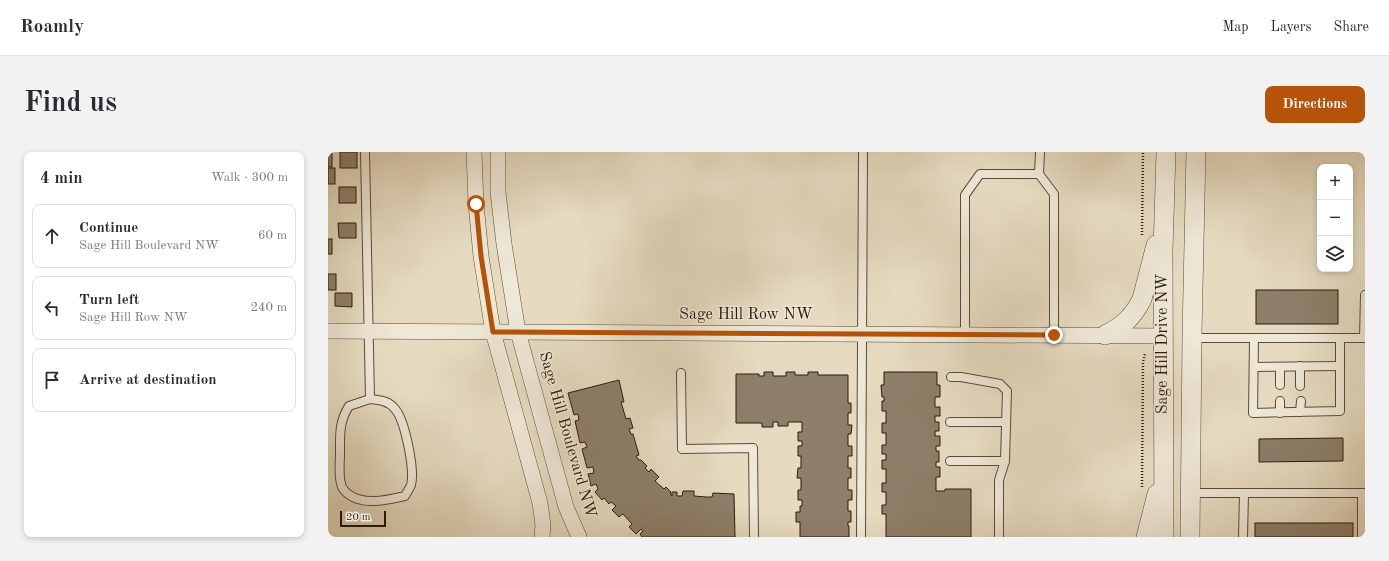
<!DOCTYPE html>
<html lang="en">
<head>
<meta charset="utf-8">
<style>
  :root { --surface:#fff; --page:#f2f2f3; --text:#2b2b33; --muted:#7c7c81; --line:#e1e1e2; --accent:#b45309 }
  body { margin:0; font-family:"Old Standard TT",serif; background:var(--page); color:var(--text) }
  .controls { position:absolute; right:12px; top:12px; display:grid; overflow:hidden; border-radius:8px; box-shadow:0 2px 6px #0003 }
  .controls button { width:36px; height:36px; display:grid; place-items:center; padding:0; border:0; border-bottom:1px solid var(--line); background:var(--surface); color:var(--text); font:20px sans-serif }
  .scale { position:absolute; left:12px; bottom:10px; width:46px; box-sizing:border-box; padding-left:4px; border:2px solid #2d1b0b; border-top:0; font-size:11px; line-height:14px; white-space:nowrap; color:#2d1b0b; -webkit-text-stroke:3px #efe8d7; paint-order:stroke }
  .stop { position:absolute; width:12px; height:12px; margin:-9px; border:3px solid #b45309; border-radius:50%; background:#fff }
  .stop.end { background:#b45309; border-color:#fff; box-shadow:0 1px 4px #0008 }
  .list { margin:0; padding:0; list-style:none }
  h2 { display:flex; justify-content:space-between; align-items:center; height:52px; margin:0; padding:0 16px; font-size:17px }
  h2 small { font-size:13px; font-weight:400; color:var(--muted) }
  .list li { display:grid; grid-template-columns:26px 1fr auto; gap:12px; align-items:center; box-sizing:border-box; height:64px; margin:0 8px 8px; padding:0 8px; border:1px solid var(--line); border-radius:8px }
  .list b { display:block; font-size:15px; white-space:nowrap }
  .list p { margin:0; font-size:13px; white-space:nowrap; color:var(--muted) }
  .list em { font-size:13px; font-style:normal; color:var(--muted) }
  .icon { flex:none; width:22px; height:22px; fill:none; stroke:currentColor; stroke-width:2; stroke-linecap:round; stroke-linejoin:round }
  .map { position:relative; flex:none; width:1037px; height:385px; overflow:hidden; border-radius:8px }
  header { display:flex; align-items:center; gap:24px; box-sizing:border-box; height:56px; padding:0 20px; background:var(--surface); border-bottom:1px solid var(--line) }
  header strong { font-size:19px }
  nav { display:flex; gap:22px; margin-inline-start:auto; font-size:14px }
  .intro { display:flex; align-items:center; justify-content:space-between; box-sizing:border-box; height:96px; padding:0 24px }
  h1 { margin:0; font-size:28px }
  .button { padding:10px 18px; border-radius:8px; background:var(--accent); color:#fff; font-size:14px; font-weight:700 }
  main { display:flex; gap:24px; padding:0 24px }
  aside { flex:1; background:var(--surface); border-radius:8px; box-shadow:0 2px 6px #0003 }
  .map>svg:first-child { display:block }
  .building { fill:#8d7f6a; stroke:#2d1b0b }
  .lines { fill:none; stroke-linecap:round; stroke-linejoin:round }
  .service-casing { stroke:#5b4b38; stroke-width:10 }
  .minor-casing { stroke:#5b4b38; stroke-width:16 }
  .tertiary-casing { stroke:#5b4b38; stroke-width:20 }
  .path { stroke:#2d1b0b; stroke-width:2.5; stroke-dasharray:1 2; stroke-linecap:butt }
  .service { stroke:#efe8d7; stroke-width:8 }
  .minor { stroke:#efe8d7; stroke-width:15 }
  .tertiary { stroke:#efe8d7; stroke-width:19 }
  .route { stroke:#b45309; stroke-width:5 }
  .labels { text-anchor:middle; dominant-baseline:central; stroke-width:3; stroke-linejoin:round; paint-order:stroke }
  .street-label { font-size:16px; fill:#2d1b0b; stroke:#efe8d7 }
</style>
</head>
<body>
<header>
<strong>Roamly</strong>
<nav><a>Map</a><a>Layers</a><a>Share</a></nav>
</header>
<div class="intro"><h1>Find us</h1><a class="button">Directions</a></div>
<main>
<aside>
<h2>4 min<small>Walk · 300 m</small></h2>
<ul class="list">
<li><svg class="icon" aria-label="ahead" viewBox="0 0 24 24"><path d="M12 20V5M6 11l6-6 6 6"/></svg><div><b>Continue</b><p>Sage Hill Boulevard NW</p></div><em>60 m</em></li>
<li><svg class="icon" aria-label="left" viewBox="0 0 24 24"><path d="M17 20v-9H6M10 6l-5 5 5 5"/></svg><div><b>Turn left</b><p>Sage Hill Row NW</p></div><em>240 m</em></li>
<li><svg class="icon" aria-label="arrive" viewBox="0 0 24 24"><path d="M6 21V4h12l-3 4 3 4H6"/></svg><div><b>Arrive at destination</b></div></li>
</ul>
</aside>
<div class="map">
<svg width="1037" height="385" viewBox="0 0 1037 385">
  <rect width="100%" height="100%" fill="#e6dbc1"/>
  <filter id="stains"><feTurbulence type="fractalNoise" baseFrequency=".005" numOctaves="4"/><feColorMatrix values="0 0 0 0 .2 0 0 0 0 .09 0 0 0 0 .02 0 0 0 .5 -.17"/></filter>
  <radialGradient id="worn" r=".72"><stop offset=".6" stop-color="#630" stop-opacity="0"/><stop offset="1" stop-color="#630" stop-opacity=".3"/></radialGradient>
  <g class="building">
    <rect x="0" y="0" width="4" height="15"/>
    <rect x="12" y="0" width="17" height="16"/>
    <rect x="0" y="16" width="7" height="16"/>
    <rect x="11" y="35" width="17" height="16"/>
    <polygon points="10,71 28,71 28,86 11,86"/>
    <rect x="0" y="87" width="4" height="15"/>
    <rect x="0" y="122" width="8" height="16"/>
    <rect x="928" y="138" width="82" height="34"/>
    <polygon points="7,141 24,141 24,155 7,154"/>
    <polygon points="436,220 445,220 445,224 458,224 458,220 467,220 467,223 480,223 480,220 490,220 490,223 520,223 520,251 523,251 523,261 520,261 520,273 524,273 523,282 520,282 520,294 524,294 524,304 520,304 520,316 523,316 523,326 520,326 520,338 524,338 524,348 520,348 520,359 523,359 523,370 520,370 520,374 521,374 521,385 472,385 472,370 468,370 468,360 472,360 472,354 474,354 474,348 470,348 470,338 473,338 473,326 469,326 470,316 473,316 473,304 470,304 470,294 474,294 474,289 470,289 470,280 474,280 474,270 460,270 460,274 450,274 450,270 445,270 445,275 434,275 434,271 408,271 408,222 431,222 431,224 436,224"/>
    <polygon points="556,220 609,220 609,233 612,233 612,245 607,245 607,255 612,255 612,264 607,264 607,270 611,270 611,279 607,279 607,284 612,284 612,294 608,294 608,299 611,299 611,310 608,310 608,315 612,315 612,325 608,325 608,339 617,339 617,337 643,337 643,385 558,385 558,362 554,362 554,353 558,353 558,340 554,340 554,331 558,331 558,317 554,317 554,308 558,308 558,302 554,302 554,293 558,293 558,281 554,281 554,271 558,271 558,259 554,259 554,249 556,249 556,245 554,245 553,233 556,233"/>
    <polygon points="291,228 296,250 293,250 298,267 302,266 305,276 301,277 303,282 305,282 311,303 308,304 311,308 313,308 319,314 317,316 321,320 323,317 331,325 327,329 336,337 338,335 343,340 342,341 344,344 344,340 349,340 349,344 354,344 355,339 366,339 366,344 378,345 384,345 385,341 406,342 407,385 314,385 312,382 315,379 313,377 308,382 301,375 304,372 295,362 291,365 284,358 288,354 283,350 281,352 276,346 274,348 267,340 270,337 268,332 263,334 260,322 266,321 265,315 259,316 254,297 259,295 257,290 252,291 247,269 251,268 250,262 246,263 240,241"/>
    <polygon points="1015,286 1015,309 931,310 931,287"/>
    <rect x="927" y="371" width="98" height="14"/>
  </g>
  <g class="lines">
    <defs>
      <g id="service">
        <path d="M37,0L42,247L21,254C11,270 12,282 12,301C12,312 10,325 14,335C15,338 18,340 20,342C36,354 59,348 77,344C79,340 82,336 83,333C87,318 77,268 67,257C61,249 52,248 42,247"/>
        <polyline points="711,22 712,0"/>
        <polyline points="637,182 637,43 652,22 711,22 726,42 726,183"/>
        <polyline points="864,186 1037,186"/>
        <polyline points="926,186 925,261 1012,259 1012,186"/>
        <polyline points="1036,186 1037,143"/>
        <polyline points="972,214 972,234"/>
        <polyline points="926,215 1012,214"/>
        <polyline points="952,215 952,233"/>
        <polyline points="353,221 354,297 425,296 426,385"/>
        <polyline points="623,225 633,225 672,232 679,239 677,309 671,328 671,385"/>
        <polyline points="952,249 952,261"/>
        <polyline points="972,260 973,249"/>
        <polyline points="622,270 678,270"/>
        <polyline points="622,309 677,309"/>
        <polyline points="863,341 1037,341"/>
        <polyline points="1034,341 1034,385"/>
        <polyline points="533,385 535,0"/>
        <polyline points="915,385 916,341"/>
      </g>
      <g id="minor">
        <polyline points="146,0 148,52 153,104 165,180 212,351 215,373 214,385"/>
        <polyline points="170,0 170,40 176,92 190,180 238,355 251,385"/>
        <polyline points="0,179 835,184"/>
      </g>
      <g id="tertiary">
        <path d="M777,183C795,174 805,165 814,147L828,93"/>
        <polyline points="818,385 829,342"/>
        <polyline points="836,385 835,99 838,0"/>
        <polyline points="862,385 864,183 868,0"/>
      </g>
    </defs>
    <use href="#service" class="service-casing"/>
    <use href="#minor" class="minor-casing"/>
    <use href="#tertiary" class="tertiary-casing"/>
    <g class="path">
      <polyline points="814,83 815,0"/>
      <polyline points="814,335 815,210 817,202"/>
    </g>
    <use href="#service" class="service"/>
    <use href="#minor" class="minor"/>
    <use href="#tertiary" class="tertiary"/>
  </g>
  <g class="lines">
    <polyline class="route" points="148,52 153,104 165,180 726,183"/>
  </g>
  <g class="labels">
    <g class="street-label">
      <text x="418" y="163">Sage Hill Row NW</text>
      <text transform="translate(835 192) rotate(-90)">Sage Hill Drive NW</text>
      <text transform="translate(239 283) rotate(74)">Sage Hill Boulevard NW</text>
    </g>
  </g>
  <rect width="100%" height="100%" filter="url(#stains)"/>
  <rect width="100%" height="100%" fill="url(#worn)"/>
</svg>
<div class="controls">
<button>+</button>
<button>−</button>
<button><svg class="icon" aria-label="layers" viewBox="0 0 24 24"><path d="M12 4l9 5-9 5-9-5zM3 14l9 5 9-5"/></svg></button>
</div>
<div class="scale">20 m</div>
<div class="stop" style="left:148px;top:52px"></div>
<div class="stop end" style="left:726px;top:183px"></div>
</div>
</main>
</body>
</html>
